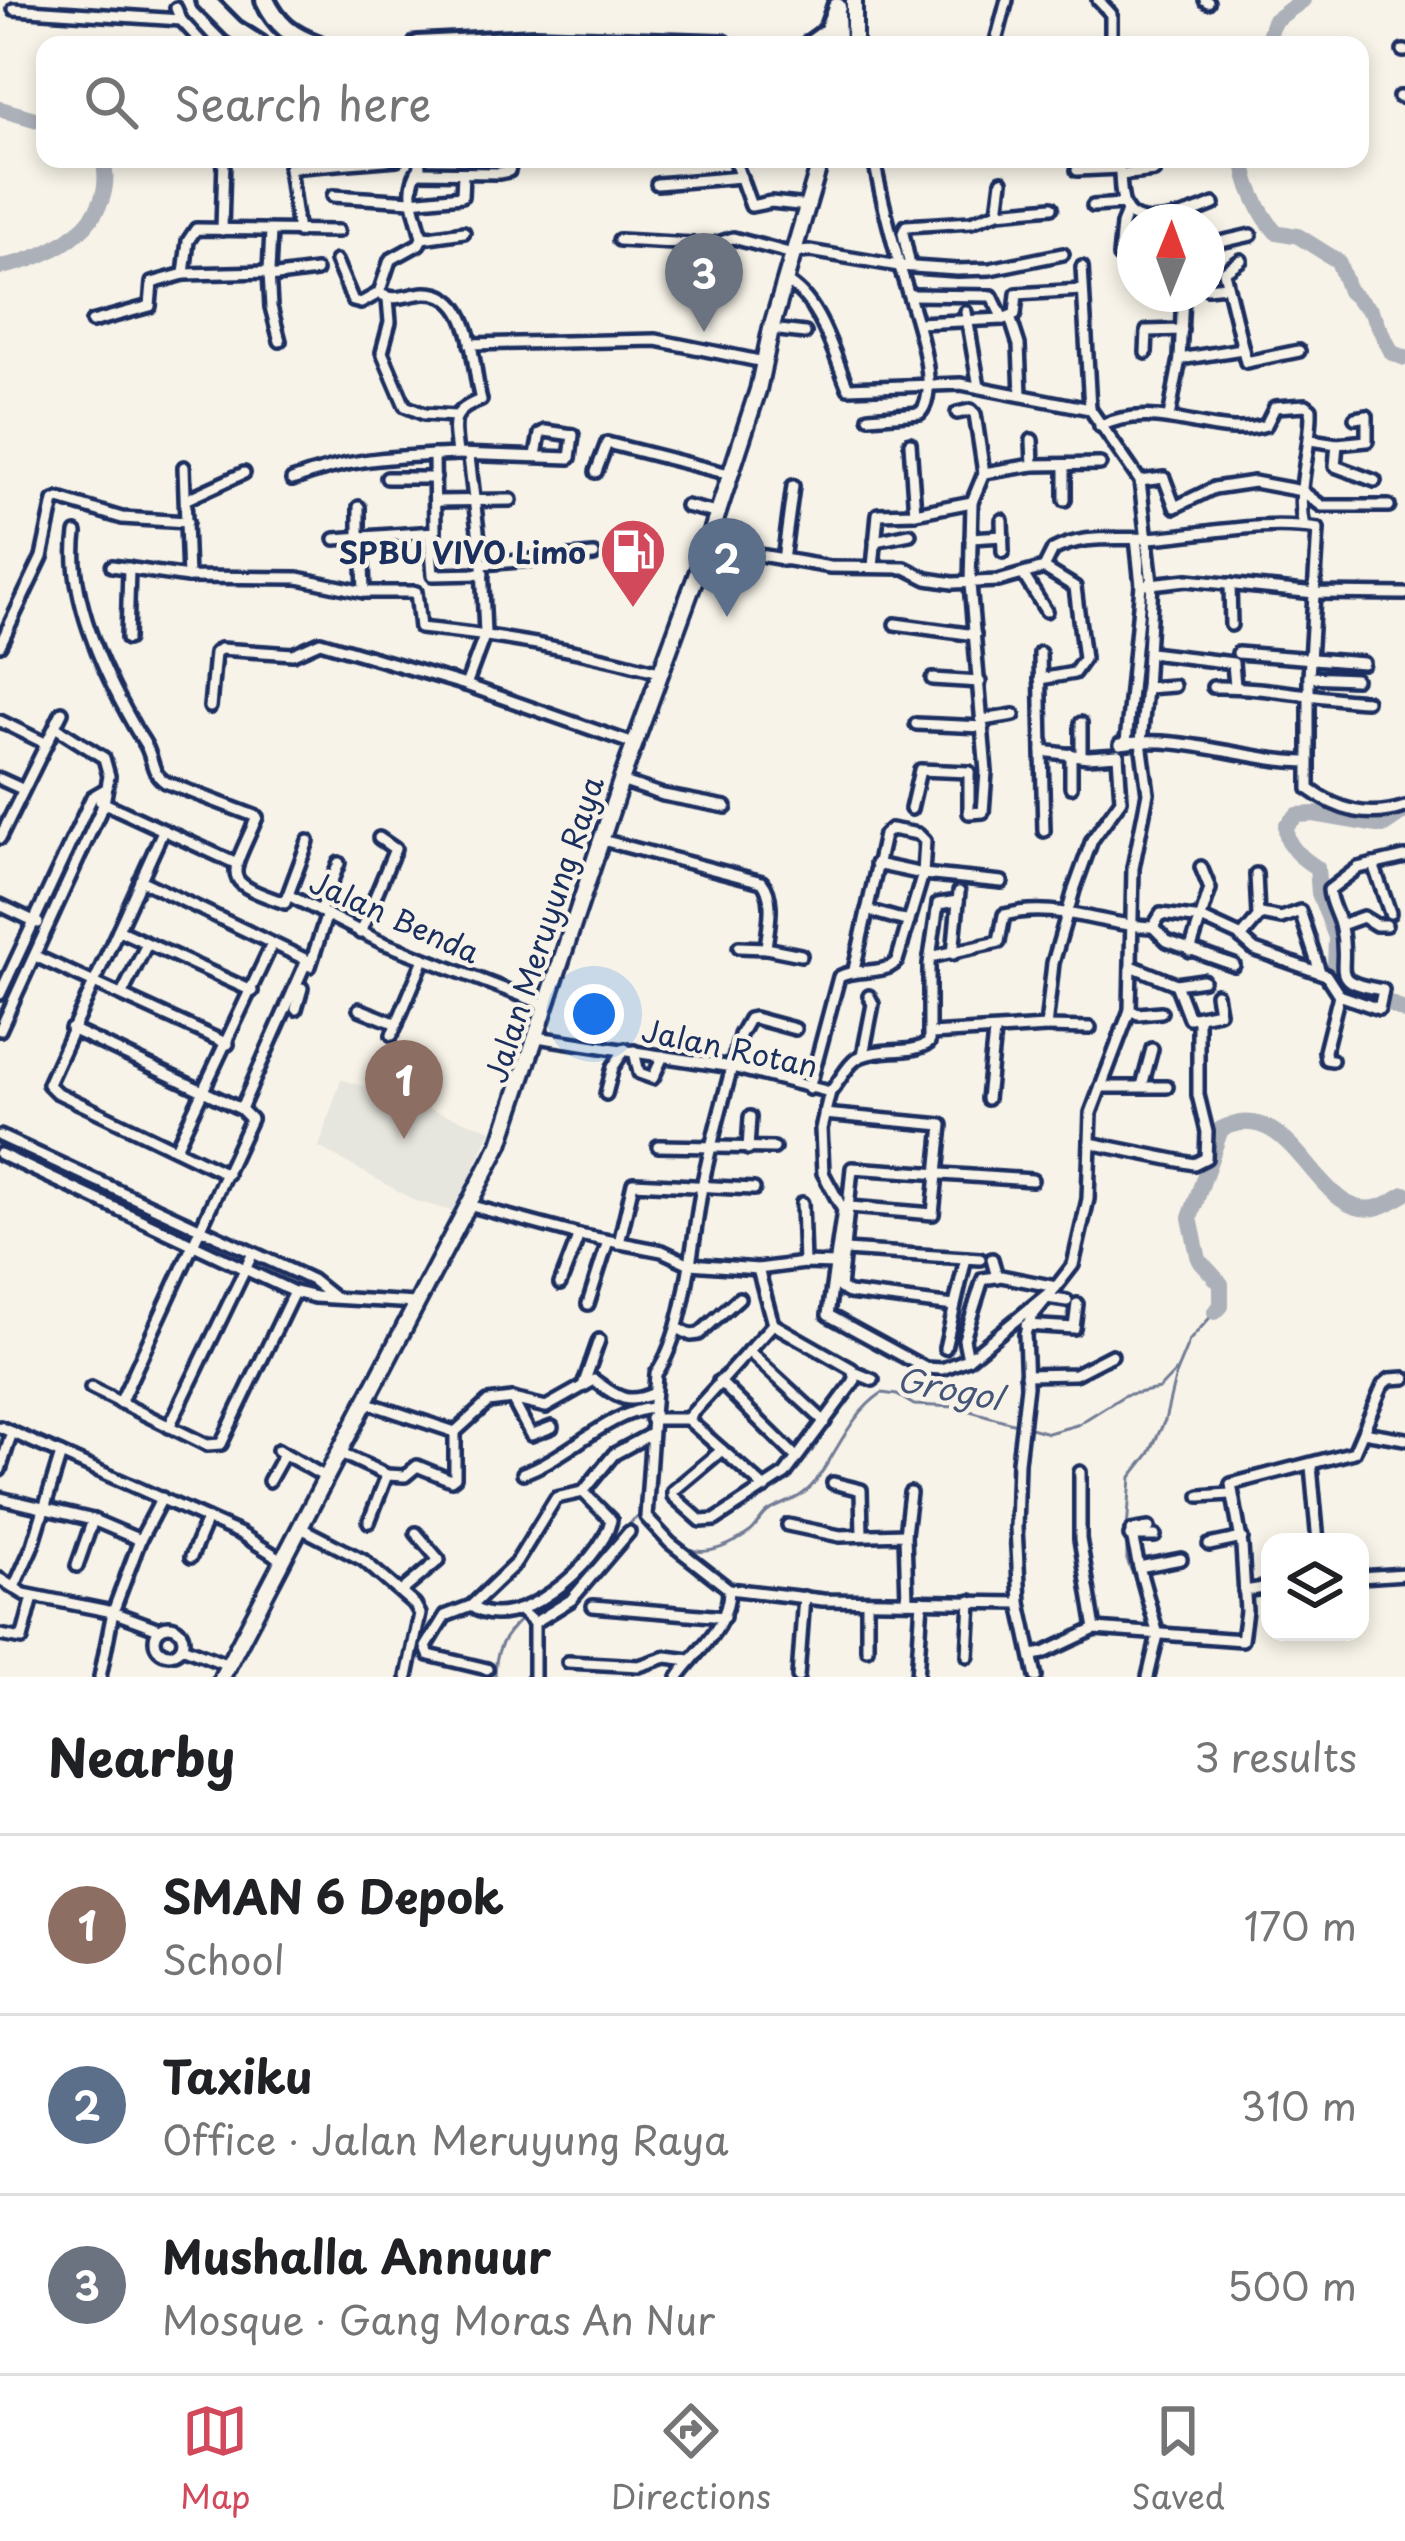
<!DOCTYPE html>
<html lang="en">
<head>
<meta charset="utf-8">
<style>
  :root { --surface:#fff; --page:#f6f6f6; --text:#202124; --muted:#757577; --line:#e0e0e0; --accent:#d1495b }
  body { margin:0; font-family:"Playpen Sans",sans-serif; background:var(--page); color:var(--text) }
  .controls { position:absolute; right:36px; bottom:36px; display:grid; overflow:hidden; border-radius:24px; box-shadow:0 6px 18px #0003 }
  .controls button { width:108px; height:108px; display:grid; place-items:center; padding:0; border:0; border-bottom:3px solid var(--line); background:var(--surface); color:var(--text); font:60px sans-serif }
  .compass { position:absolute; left:1117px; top:204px; width:108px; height:108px; border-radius:50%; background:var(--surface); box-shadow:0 6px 18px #0003; rotate:1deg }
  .you { position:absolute; left:594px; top:1014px; width:42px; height:42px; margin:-30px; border:9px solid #fff; border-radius:50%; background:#1a73e8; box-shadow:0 0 0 18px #1a73e833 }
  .badge { display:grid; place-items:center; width:78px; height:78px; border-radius:50%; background:var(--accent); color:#fff; font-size:39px; font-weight:700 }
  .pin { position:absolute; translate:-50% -99px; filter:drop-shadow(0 3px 6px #0008) }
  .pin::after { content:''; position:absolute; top:63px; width:42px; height:36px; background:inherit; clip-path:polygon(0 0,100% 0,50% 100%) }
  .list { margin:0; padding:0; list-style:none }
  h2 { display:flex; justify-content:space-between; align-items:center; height:156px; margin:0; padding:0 48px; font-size:51px }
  h2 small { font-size:39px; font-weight:400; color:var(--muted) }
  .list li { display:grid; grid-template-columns:78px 1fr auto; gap:36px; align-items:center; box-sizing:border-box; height:180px; padding:0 48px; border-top:3px solid var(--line) }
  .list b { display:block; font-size:45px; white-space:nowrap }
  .list p { margin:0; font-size:39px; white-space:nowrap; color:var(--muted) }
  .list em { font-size:39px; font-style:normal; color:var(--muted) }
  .icon { flex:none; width:66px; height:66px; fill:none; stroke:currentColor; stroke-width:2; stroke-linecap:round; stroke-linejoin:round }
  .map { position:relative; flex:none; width:1405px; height:1677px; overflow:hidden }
  .search { position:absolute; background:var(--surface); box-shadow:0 6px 18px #0003; left:36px; right:36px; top:36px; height:132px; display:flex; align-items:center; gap:30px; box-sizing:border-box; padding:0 42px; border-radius:24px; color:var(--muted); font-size:45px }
  .sheet { height:696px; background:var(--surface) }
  nav { display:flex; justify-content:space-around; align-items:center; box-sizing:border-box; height:168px; border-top:3px solid var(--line); background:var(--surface); font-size:33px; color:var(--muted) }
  nav a { display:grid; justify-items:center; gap:6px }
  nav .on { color:var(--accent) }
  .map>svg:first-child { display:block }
  .built { fill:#e6e5de }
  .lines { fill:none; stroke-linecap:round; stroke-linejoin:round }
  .stream { stroke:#727c95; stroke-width:3 }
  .river { stroke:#acb0b9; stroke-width:16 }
  .minor-casing { stroke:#1b2f5e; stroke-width:18 }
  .secondary-casing { stroke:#1b2f5e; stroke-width:22 }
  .motorway-casing { stroke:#1b2f5e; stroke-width:26 }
  .minor { stroke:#f7f3e8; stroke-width:9 }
  .secondary { stroke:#f7f3e8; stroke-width:14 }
  .motorway { stroke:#f7f3e8; stroke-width:16 }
  .labels { text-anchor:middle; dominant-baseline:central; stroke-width:9; stroke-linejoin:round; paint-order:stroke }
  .poi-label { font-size:30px; font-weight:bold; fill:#1b2f5e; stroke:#f7f3e8; text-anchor:end }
  .street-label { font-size:30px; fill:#1b2f5e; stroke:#f7f3e8 }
  .water-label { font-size:33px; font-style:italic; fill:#465679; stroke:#f7f3e8 }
</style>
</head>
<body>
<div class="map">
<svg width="1405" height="1677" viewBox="0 0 1405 1677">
  <rect width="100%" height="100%" fill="#f7f3e8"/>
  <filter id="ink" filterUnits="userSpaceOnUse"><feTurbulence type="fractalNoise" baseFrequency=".00833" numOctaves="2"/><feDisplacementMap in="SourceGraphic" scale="24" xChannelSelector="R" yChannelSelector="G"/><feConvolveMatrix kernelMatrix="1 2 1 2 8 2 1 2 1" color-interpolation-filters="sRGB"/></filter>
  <g filter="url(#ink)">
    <polygon class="built" points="341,1079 491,1130 455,1212 416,1201 319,1147"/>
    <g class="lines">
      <g class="stream">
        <path d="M625,1530L634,1519L649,1512C664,1523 672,1542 689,1549C708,1557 735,1543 750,1532C757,1527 761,1516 769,1511C786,1501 801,1500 815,1482C837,1453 851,1413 882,1393L897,1395L914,1405L956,1407L1048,1433L1077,1425L1125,1395L1159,1389L1177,1370"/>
        <polyline points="1127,1530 1131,1477 1149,1454 1165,1420 1177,1370 1189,1341 1215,1312"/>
        <polyline points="1127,1540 1127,1560 1145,1604"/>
        <polyline points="530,1611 596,1565"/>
        <polyline points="1147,1663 1150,1637"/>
        <path d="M495,1677C495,1649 503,1637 523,1617"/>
      </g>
      <g class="river">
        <polyline points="1266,45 1274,21 1303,0"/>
        <polyline points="0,109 45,122"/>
        <path d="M1244,159C1245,183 1260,214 1276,232L1298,236L1338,261L1349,291L1371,311L1392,353L1405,358"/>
        <path d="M0,267C53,258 119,221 103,159"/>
        <path d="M1405,811L1383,826L1314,814L1297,815L1286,826C1285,847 1302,858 1317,868L1319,893L1336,937L1335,970L1340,980L1355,993L1373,995L1405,1011"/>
        <path d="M1215,1312L1221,1306V1284L1199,1260L1190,1218L1221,1129C1296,1092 1316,1225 1379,1207C1387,1205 1397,1198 1405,1194"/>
      </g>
      <defs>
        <g id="minor">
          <polyline points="1098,0 1111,14 1111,45"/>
          <polyline points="1205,0 1208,2"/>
          <polyline points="14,9 181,20 176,8"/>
          <polyline points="181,20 204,45"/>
          <polyline points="995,45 1007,0"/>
          <polyline points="1403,51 1405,51"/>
          <polyline points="1399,97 1405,97"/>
          <polyline points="734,159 751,206 771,202 808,206"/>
          <path d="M1119,159C1121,173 1119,194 1125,207C1138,235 1193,213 1214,204"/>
          <polyline points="821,160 886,159"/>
          <polyline points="1077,170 1120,168"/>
          <polyline points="417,172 499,173 509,171 512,159"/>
          <polyline points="1121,175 1154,171"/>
          <polyline points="657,184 741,177"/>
          <polyline points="333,196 411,201 462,196 463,173"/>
          <polyline points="1093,206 1123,204"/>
          <polyline points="998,212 1052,207"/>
          <polyline points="222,230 224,159"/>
          <polyline points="298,232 289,168 397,159"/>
          <polyline points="422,238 464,232"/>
          <polyline points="619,240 711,245 733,238 789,253 810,251 899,266 957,270 990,269 1063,254"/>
          <polyline points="1207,245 1251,235"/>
          <polyline points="1119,257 1122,225 1127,211"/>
          <polyline points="1241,260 1224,272 1246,362 1299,351"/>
          <path d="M336,261L353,301L361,303L379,293L390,260L419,244L422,238C417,211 403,191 420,167L419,159"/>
          <polyline points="910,266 903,233 906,226 971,222 998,212 1002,181"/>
          <polyline points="1082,267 1090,409"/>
          <polyline points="269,272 271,231"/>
          <polyline points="184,274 269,272 271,307 280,341"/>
          <polyline points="269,277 316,271"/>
          <path d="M785,281C820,299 833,353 848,388L961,384L1090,409L1140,481L1152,583L1146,688"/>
          <polyline points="1207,288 1226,286"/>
          <path d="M379,293C395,303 408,294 425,293C475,291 471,365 481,400C448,412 454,423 457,454L570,458L573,435L545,431L540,434L536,455"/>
          <polyline points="910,295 992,296 1003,319"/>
          <polyline points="388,299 390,322 382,352 405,406 424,414 455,416"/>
          <polyline points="966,312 979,387"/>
          <polyline points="1010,317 1019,345 1021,395"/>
          <polyline points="92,322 150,306 152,283 184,274 188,241 196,229 338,231"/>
          <polyline points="918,323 1003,319 1015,314 1017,294 1082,290"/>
          <polyline points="771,329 805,333"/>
          <polyline points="470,344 656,340 764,362"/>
          <polyline points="1146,353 1147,331 1182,330"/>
          <polyline points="1180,359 1242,349"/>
          <polyline points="957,413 971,410 975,414 984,473"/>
          <path d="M869,417L920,413C945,387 906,292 898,260C889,227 880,193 874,159"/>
          <polyline points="1169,417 1180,359 1183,294"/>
          <path d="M1100,426C1160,398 1213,442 1266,425L1275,407L1306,405L1311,409C1312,449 1295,488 1304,527"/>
          <polyline points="1032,440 1033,465"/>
          <polyline points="1311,440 1337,444 1367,441 1367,416 1355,418"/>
          <polyline points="910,443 915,513"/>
          <polyline points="1337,444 1335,466 1375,481"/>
          <polyline points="184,467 188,577"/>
          <polyline points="596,472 607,443 729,474"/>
          <polyline points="387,478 435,478"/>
          <path d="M292,480C354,457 393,457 457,454"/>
          <polyline points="1140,481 1164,478 1175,507 1214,488 1254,482 1302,491 1322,506 1389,506"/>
          <polyline points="187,499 244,473"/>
          <polyline points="1065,500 1065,466"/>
          <polyline points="436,501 511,500"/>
          <polyline points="686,506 716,513"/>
          <polyline points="1002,520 1003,552"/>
          <path d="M76,533C67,595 104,673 134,726C138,734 145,742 148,750C154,764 152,773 165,782L257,817C231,878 218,880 285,903L308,841"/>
          <polyline points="430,534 433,575 483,574"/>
          <polyline points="359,536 359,507"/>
          <polyline points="362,536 364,592"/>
          <polyline points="971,538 1003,536"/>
          <polyline points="335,539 435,532 434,455"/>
          <polyline points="875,541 910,534"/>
          <path d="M707,546L830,567L905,568L927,579L953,583L998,581L1044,568L1053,550C1084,534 1114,540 1147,538C1204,535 1260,520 1318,529L1309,677V789C1339,811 1369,819 1405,807"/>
          <polyline points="783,560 793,486"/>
          <polyline points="482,564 594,555"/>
          <path d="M112,566L188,577L298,578L364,592H416L420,628C501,636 581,650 659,672"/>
          <polyline points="873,567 878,514 915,513 972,502 984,473 1033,465 1100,464"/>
          <polyline points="1024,576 1046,611"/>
          <polyline points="1230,584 1231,625"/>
          <polyline points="1141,585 1187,580 1315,593 1405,594"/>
          <polyline points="895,624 975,635"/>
          <polyline points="127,639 129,568"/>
          <polyline points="0,645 42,557 54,501 59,499 122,518 187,522"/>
          <polyline points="1040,653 1042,751 1088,757 1118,755"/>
          <polyline points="1150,653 1233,663 1235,686"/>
          <polyline points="1238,653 1363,663"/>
          <polyline points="1309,677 1355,679"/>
          <polyline points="932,679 980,682"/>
          <polyline points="1040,679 1074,673 1084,659 1075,587 1044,568"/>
          <polyline points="466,685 485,634 482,564 469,457"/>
          <path d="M1213,687C1265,686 1314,698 1366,701"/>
          <polyline points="210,707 215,653 220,649 293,654 320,642 466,685 634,744"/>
          <polyline points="983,720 1014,715"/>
          <polyline points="0,721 45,743"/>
          <polyline points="916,724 983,727"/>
          <polyline points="1126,743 1141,585 1136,538"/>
          <path d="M1120,744C1184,734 1244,761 1307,762"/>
          <polyline points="1042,751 1044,831"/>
          <polyline points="1081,756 1081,723"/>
          <polyline points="969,772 969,813 983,812 986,772 970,584 972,502"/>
          <polyline points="0,779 22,789"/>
          <polyline points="621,781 663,795 726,807"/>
          <polyline points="1071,787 1071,754"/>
          <polyline points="100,801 237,864"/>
          <polyline points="911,809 920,770 969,772"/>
          <polyline points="163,831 48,1084 56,1092 227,1174"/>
          <polyline points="0,838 62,712"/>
          <path d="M602,840L762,882C776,899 768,927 766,948L801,955"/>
          <polyline points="876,864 923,874 1002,882"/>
          <polyline points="1373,864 1390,913"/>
          <polyline points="1256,874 1258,916"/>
          <polyline points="140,880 307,960 241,1109"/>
          <polyline points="288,895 381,942 546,1005"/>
          <polyline points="0,905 38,923"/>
          <polyline points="867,910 909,922"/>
          <polyline points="320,911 339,863"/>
          <polyline points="1341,925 1363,917 1376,925 1386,925"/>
          <path d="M1153,927L1161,914L1203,919L1238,935L1255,950L1326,975L1339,995L1379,1009L1383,990C1324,980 1351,974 1341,928C1338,915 1330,904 1329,890L1358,868L1405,857"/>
          <polyline points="118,930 252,991"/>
          <polyline points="360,933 395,849 379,838"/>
          <polyline points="1241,938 1261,914 1281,918 1300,911 1320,972"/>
          <polyline points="739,947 766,948"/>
          <polyline points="1190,951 1210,889 1201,867"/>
          <polyline points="953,954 959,892"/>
          <polyline points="35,956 228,1044"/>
          <path d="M930,957L999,942L1004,915C1057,901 1101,926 1153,927L1167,941L1234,965"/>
          <polyline points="310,966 327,914"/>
          <polyline points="1134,967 1176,984 1203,980"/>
          <polyline points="1176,984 1189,1018 1219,1012 1216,994"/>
          <polyline points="0,994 92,797 104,790"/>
          <polyline points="122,994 147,944"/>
          <polyline points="296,1009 302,988"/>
          <polyline points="359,1009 397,1024"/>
          <polyline points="1161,1012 1138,1014 1130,1010 1133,868 1148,793 1141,742 1146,688 1174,686"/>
          <polyline points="1046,1027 1090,1028"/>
          <polyline points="71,1029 241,1109 251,1119 120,1403"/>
          <path d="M795,1029L754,1018L749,1019L740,1035C728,1085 712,1136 702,1187C692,1241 686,1331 656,1374L646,1517L670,1543L729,1589L823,1600L1020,1603L1036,1677"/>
          <polyline points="0,1030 104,803 109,776 104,758 55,727"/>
          <polyline points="931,1034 1046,1027 1053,963 1074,890 1092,840 1121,800 1118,755"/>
          <polyline points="392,1035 424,959"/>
          <polyline points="537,1037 732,1067 830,1092 821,1129 823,1173 843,1210 828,1315 925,1368 942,1369 968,1359 1056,1287 1073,1265 1088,1199 1091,1113 1130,1010"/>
          <polyline points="634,1051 639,1073 653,1078 663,1056"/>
          <polyline points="863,1055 873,1004 869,996"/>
          <polyline points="1332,1060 1326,1059 1325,1051 1339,995"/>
          <polyline points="1142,1086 1152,1049"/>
          <polyline points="1101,1087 1167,1087"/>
          <path d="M809,1089L839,977C856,967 884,976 897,961L923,874L925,841L918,834L891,829L884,835L854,970"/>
          <path d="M830,1092C840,1082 848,1061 862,1056C884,1047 909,1055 929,1043V964L938,904L958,901"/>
          <polyline points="606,1094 613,1067 625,1049"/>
          <polyline points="987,1099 994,1033"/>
          <polyline points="824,1114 942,1125 933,1214 850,1207"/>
          <polyline points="0,1136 312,1280 332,1296"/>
          <polyline points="1090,1143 1194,1164 1206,1158 1207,1132 1198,1095 1198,1019"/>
          <polyline points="658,1146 774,1148"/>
          <polyline points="176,1148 272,944"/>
          <polyline points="748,1149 750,1117"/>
          <polyline points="0,1154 294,1292 315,1297 416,1303"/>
          <polyline points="802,1203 804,1263"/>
          <polyline points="468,1205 579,1235 662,1251 690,1264 758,1269 804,1263 836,1264"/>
          <polyline points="619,1243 633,1183 754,1189"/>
          <polyline points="845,1250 980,1259"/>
          <polyline points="992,1259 997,1277"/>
          <polyline points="560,1284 579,1235"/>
          <polyline points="1047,1298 1067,1301"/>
          <polyline points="588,1304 608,1241"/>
          <polyline points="954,1306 849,1293 840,1288 852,1168 1032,1180"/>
          <polyline points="1026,1325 1074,1328 1077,1304"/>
          <polyline points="677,1328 691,1335 699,1334 739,1298"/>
          <polyline points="945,1348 966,1258"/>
          <polyline points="748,1351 825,1422"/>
          <polyline points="968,1359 964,1339 983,1279 1001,1276 1056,1287 1030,1319 1025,1334 1027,1386 1018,1462 1016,1528 1020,1603"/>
          <polyline points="856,1373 873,1380"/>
          <polyline points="1026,1375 1075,1374 1112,1355"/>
          <polyline points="719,1381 796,1457"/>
          <polyline points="583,1386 599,1340"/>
          <polyline points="91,1388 207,1445 221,1444 294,1292"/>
          <polyline points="512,1399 531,1435 552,1427"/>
          <polyline points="365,1402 455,1432"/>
          <polyline points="651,1419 687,1419 765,1488"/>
          <polyline points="687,1419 773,1324 758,1269"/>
          <polyline points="0,1427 241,1534 281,1559"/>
          <polyline points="169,1427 253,1253"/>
          <path d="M455,1432L488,1402L512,1399L546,1407L594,1380C615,1395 625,1406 652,1394"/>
          <polyline points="1363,1432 1405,1439"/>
          <polyline points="278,1450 327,1478"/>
          <polyline points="722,1450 673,1491 673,1496 701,1521 715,1520 785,1474 855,1380 852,1369 773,1324"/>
          <polyline points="340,1453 387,1475 405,1476 417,1466 451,1480 455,1477 455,1432"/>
          <polyline points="1311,1466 1318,1542"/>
          <polyline points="0,1470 12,1432"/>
          <polyline points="1080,1472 1080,1539 1095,1629"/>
          <path d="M523,1473C567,1458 608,1412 652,1408"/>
          <polyline points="269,1481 284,1454"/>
          <polyline points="833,1483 861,1490 862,1535"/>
          <polyline points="1200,1496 1230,1494"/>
          <polyline points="0,1498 93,1520 140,1540"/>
          <polyline points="369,1522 387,1475"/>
          <polyline points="788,1525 840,1536 905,1534 907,1601"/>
          <polyline points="299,1527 363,1560 415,1605 420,1614 407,1677"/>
          <polyline points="905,1534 910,1493"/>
          <polyline points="1130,1536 1155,1536"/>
          <polyline points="1209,1545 1242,1538"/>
          <polyline points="191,1557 207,1519"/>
          <polyline points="77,1566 93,1520"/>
          <polyline points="1139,1567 1131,1531 1149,1528"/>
          <polyline points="1360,1577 1405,1574"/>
          <polyline points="0,1579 24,1594 113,1612 159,1629"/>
          <polyline points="15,1585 33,1545 61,1454"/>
          <polyline points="402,1591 439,1560 416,1533"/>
          <polyline points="1244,1591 1270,1587"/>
          <polyline points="867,1602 867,1649"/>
          <path d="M471,1606C514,1639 602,1562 611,1520L583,1492"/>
          <polyline points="593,1606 724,1617"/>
          <polyline points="520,1610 534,1623 534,1677"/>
          <polyline points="534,1623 571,1600 629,1532"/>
          <circle cx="169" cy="1640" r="14"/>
          <polyline points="0,1635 22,1639 33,1597"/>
          <polyline points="182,1647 228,1665"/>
          <polyline points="1032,1655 1044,1653 1095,1629 1242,1640 1246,1611 1242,1546 1231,1484 1354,1452 1383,1385 1390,1379 1405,1378"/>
          <polyline points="968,1656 971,1601"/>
          <polyline points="568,1662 639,1666 666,1657 690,1660"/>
          <polyline points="487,1669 429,1655 426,1647 445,1616 471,1606 516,1563 556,1498 583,1492 614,1454 651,1434"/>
          <polyline points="100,1677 113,1612 140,1540 162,1498"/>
          <path d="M678,1677C698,1649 729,1627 729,1589"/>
          <polyline points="798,1677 804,1597"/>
          <polyline points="917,1677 922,1601"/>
          <polyline points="1148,1677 1158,1635 1139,1567 1181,1559"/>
        </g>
        <g id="secondary">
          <polyline points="837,14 838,45"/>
          <polyline points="854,45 854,0"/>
          <polyline points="222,1677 500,1144 621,781 707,546 758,390 771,329 821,159"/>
        </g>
        <g id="motorway">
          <polyline points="205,0 234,29 259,45"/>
          <path d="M265,0C277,25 291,36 317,45"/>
          <polyline points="418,45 534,39 723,45"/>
          <polyline points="810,45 828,32 837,7"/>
        </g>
      </defs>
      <use href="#minor" class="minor-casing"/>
      <use href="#secondary" class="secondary-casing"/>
      <use href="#motorway" class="motorway-casing"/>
      <use href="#minor" class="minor"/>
      <use href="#secondary" class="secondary"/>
      <use href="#motorway" class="motorway"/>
    </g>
  </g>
  <defs>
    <symbol id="fuel-pin" viewBox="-11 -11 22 30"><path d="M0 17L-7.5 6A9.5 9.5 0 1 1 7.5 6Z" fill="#d1495b" stroke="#f7f3e8"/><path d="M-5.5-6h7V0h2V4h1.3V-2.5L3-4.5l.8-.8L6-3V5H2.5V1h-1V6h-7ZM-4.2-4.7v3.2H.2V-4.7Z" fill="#fff"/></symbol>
  </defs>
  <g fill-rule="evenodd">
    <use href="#fuel-pin" x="595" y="513" width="76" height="104"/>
  </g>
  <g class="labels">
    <g class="poi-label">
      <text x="586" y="551">SPBU VIVO Limo</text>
    </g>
    <g class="street-label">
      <text transform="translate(395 916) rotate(24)">Jalan Benda</text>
      <text transform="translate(543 929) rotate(-72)">Jalan Meruyung Raya</text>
      <text transform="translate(730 1047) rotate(12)">Jalan Rotan</text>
    </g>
    <g class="water-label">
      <text transform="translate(950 1387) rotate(11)">Grogol</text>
    </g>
  </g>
</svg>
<div class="controls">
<button><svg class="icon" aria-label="layers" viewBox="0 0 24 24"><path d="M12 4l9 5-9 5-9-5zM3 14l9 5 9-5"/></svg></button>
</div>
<svg class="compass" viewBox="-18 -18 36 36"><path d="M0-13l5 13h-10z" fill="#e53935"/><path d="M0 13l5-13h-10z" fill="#757577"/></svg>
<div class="you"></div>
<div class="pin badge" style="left:404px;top:1139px;background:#8d6e63">1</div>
<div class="pin badge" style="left:727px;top:617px;background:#5c6f8a">2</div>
<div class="pin badge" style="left:704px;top:332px;background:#6b7280">3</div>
<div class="search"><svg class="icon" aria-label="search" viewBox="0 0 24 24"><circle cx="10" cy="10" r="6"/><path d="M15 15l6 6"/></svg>Search here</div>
</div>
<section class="sheet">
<h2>Nearby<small>3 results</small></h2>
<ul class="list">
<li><span class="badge" style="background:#8d6e63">1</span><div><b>SMAN 6 Depok</b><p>School</p></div><em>170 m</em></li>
<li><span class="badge" style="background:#5c6f8a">2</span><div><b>Taxiku</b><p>Office · Jalan Meruyung Raya</p></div><em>310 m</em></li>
<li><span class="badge" style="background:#6b7280">3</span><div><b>Mushalla Annuur</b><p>Mosque · Gang Moras An Nur</p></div><em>500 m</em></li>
</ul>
</section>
<nav>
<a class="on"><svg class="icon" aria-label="map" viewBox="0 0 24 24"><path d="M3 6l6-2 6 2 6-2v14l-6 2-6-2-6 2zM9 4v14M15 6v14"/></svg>Map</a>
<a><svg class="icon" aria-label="directions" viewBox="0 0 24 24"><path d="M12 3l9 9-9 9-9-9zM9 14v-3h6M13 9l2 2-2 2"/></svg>Directions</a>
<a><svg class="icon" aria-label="saved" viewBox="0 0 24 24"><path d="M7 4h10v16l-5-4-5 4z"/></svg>Saved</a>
</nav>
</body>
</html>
